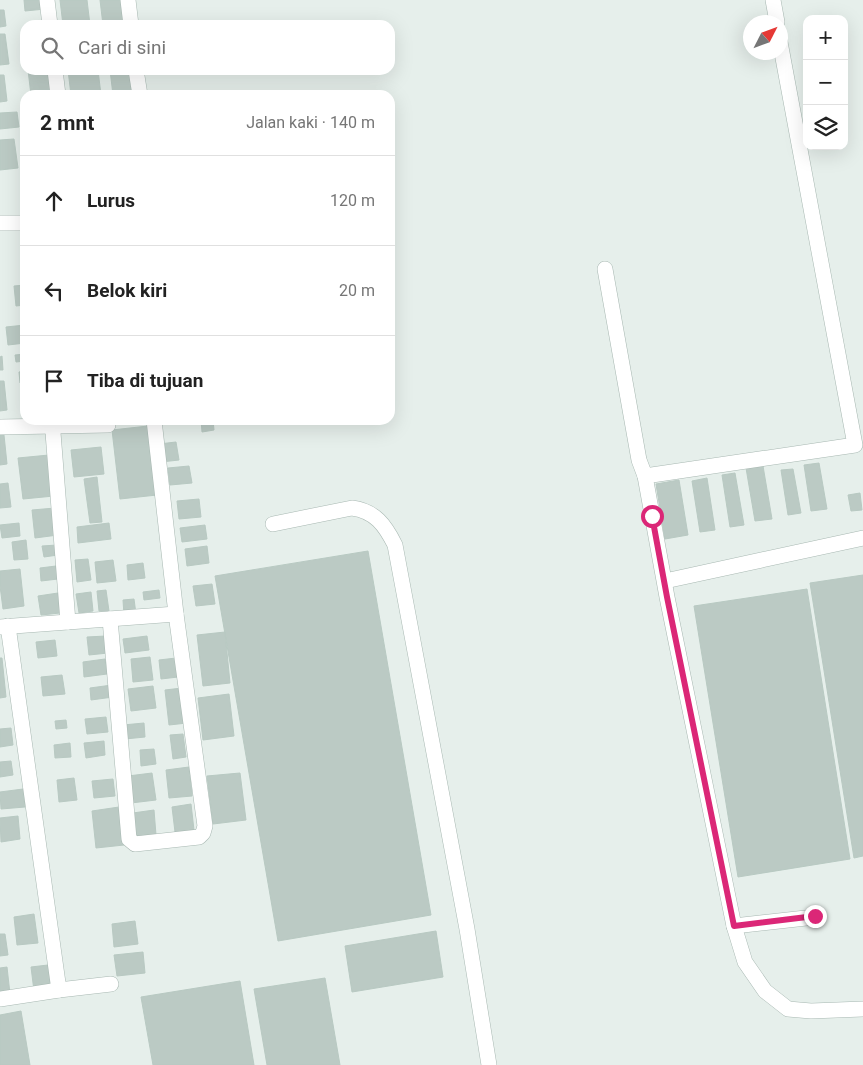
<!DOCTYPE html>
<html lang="id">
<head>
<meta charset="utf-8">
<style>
  :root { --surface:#fff; --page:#f6f6f6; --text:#222; --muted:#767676; --line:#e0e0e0 }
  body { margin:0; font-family:Roboto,sans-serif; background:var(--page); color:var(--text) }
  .controls { position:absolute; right:15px; top:15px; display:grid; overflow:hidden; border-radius:10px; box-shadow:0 5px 20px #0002 }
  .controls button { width:45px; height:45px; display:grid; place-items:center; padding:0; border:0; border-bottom:1px solid var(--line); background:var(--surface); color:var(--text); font:25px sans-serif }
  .compass { position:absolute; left:743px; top:15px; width:45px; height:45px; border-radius:50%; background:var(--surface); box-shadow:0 5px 20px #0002; rotate:48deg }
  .stop { position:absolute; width:15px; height:15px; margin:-11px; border:4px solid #db2777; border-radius:50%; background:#fff }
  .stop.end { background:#db2777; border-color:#fff; box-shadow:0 1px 5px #0008 }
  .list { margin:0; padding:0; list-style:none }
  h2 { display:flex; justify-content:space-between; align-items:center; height:65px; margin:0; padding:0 20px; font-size:21px }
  h2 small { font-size:16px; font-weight:400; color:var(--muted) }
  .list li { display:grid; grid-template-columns:32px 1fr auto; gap:15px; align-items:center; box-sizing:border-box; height:90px; padding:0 20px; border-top:1px solid var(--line) }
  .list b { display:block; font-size:19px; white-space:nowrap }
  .list em { font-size:16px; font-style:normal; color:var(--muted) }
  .icon { flex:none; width:28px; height:28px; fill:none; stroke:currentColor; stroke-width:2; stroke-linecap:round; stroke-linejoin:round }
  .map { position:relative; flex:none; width:863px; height:1065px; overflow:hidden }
  .search { position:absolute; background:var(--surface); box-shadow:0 5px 20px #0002; left:20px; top:20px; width:375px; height:55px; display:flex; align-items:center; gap:12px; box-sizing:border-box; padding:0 18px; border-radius:15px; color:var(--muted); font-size:19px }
  .panel { position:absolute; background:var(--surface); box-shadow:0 5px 20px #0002; left:20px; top:90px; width:375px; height:335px; border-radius:15px }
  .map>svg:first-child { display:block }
  .building { fill:#bbcac4; stroke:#b8c9c2 }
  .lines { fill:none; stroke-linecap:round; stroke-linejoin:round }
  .minor-casing { stroke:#a8b8b2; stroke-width:16 }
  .minor { stroke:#fff; stroke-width:15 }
  .route { stroke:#db2777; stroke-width:6 }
</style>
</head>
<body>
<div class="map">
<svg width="863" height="1065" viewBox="0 0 863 1065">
  <rect width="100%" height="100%" fill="#e6efeb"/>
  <g class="building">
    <polygon points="24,0 44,0 45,9 25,11"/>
    <polygon points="60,0 87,0 90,25 63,25"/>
    <polygon points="100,0 125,0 128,25 103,25"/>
    <polygon points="0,10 4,10 6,26 0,27"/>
    <polygon points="0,34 5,34 9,64 0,65"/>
    <polygon points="28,70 51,70 54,95 31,95"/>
    <polygon points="68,70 98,70 101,95 71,95"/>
    <polygon points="110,70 134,70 137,95 113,95"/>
    <polygon points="0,75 4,75 7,101 0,102"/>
    <polygon points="17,112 19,127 0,129 0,113"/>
    <polygon points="14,139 18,168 0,170 0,140"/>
    <polygon points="25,285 25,305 16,306 14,286"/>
    <polygon points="25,325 25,343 8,345 6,327"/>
    <polygon points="25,354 25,361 16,362 15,355"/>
    <polygon points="2,356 3,370 0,370 0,357"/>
    <polygon points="25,371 25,383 20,383 19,372"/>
    <polygon points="0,381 4,381 7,410 0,411"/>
    <polygon points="201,420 213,420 214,430 202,432"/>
    <polygon points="148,426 157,495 120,499 112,430"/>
    <polygon points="0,435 4,435 7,464 0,465"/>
    <polygon points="176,442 179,460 161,462 159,444"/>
    <polygon points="101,447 104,474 74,477 71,450"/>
    <polygon points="49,455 54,496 23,499 18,458"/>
    <polygon points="819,463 827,509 811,511 804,465"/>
    <polygon points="189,466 192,483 170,485 168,468"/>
    <polygon points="763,466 772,519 755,521 746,468"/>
    <polygon points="793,469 801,513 788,515 781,470"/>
    <polygon points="735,473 744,525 730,527 722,475"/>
    <polygon points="97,477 102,522 90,523 84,479"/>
    <polygon points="707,478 715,530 700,532 692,481"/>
    <polygon points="679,480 688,535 665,539 656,484"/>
    <polygon points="8,483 11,507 0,508 0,484"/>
    <polygon points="860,493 862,510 851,511 848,495"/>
    <polygon points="199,499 201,517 179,519 177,501"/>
    <polygon points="55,508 58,535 35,538 32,510"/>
    <polygon points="19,523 20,536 2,538 0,525"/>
    <polygon points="109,523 111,539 78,543 77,527"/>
    <polygon points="205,525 207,539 182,542 180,528"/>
    <polygon points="26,540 28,559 14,560 12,542"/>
    <polygon points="57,545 58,555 44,557 42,546"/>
    <polygon points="207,546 209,563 187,566 185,549"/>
    <polygon points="368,551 431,915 278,941 215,576"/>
    <polygon points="88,559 91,580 77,582 75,560"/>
    <polygon points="113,560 116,581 97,583 95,562"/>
    <polygon points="143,563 145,578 128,580 127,565"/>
    <polygon points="56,566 58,579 41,581 40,568"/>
    <polygon points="20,569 24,606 3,609 0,586 0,571"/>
    <polygon points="863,575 863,856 854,858 810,583"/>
    <polygon points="212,584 215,604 196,606 193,586"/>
    <polygon points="807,589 850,859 738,877 694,606"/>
    <polygon points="106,590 109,611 99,611 97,591"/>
    <polygon points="159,590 160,598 144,600 143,592"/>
    <polygon points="91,592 93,611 79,613 76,594"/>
    <polygon points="58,593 60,613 41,615 38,596"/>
    <polygon points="134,599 136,614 124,615 123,600"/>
    <polygon points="225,632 230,683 203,686 197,635"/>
    <polygon points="106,636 108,653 89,655 87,637"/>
    <polygon points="147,636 149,650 125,653 123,639"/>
    <polygon points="55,640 57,656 38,658 36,642"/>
    <polygon points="150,657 153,680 133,682 131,659"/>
    <polygon points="0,658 2,658 6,697 0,698"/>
    <polygon points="176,658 178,677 161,679 159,660"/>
    <polygon points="105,659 107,674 84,677 83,662"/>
    <polygon points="62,675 65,694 43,696 41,677"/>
    <polygon points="112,685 113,697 91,700 90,688"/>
    <polygon points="153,686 156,708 131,711 128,689"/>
    <polygon points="182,688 187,723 169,725 165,690"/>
    <polygon points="229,694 234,736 203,740 198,698"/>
    <polygon points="106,717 108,732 87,734 85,719"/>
    <polygon points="66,720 67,728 56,729 55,721"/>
    <polygon points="144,723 145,737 125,739 123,725"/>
    <polygon points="11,728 13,745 0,747 0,729"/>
    <polygon points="183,734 186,757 173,759 170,735"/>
    <polygon points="104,741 105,755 86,758 84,743"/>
    <polygon points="70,743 71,757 55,758 54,745"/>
    <polygon points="154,749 156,764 141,766 140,750"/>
    <polygon points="11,761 13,775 0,777 0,762"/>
    <polygon points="189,767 192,796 169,798 166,770"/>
    <polygon points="152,773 156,800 131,803 128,776"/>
    <polygon points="240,773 246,820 213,824 207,776"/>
    <polygon points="74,778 77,800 59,802 57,780"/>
    <polygon points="113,779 115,796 94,798 92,781"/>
    <polygon points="23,789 25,807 1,809 0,792"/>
    <polygon points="191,804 194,830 175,832 172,807"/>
    <polygon points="119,807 124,845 96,848 92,811"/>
    <polygon points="154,810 156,835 136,838 133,813"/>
    <polygon points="18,816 20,839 1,842 0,818"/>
    <polygon points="34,914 38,943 17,945 14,917"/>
    <polygon points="135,921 138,944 114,947 112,924"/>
    <polygon points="436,931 443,977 352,992 345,946"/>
    <polygon points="0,934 5,934 8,955 0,956"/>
    <polygon points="143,952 145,973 117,976 114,955"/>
    <polygon points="48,965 51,989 34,991 31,967"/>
    <polygon points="7,967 10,994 0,995 0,968"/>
    <polygon points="325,978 340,1065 267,1065 254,989"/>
    <polygon points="240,981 254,1065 153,1065 141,997"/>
    <polygon points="21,1011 30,1065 0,1065 0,1015"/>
  </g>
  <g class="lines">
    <defs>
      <g id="minor">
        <polyline points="47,0 50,25"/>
        <polyline points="128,0 131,25"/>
        <polyline points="773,0 777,22"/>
        <polyline points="55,70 58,95"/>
        <polyline points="136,70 140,95"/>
        <polyline points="0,223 25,223"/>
        <polyline points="605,269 639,460 645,476 855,445 780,42"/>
        <polyline points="52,420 68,622"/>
        <polyline points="0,427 108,425"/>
        <polyline points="645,476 667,597 734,926 745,962 765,991 788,1009 811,1011 863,1009"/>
        <path d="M273,524L352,508C375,511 385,525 395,545L467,929L489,1065"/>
        <polyline points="665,581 863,538"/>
        <polyline points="110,619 129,839 135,844 199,837 203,833 205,826 176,614 154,420"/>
        <polyline points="8,626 59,990"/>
        <polyline points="0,627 176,614"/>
        <polyline points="734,926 815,917"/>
        <polyline points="0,999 59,990 111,984"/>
      </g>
    </defs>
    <use href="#minor" class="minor-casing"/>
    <use href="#minor" class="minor"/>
  </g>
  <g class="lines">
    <polyline class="route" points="652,516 667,597 734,926 815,916"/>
  </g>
</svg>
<div class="controls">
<button>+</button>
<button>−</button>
<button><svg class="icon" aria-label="layers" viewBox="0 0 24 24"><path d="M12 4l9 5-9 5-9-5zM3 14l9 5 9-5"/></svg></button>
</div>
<svg class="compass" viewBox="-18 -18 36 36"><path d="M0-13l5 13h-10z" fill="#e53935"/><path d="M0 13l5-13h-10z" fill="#767676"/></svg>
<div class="stop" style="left:652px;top:516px"></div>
<div class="stop end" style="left:815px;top:916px"></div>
<div class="search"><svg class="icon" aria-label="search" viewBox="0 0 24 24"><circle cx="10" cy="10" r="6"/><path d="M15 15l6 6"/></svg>Cari di sini</div>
<section class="panel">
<h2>2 mnt<small>Jalan kaki · 140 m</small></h2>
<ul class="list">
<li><svg class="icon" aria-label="ahead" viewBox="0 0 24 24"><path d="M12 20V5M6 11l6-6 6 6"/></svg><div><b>Lurus</b></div><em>120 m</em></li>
<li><svg class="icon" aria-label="left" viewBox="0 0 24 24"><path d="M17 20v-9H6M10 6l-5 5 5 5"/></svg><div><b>Belok kiri</b></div><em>20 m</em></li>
<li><svg class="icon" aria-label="arrive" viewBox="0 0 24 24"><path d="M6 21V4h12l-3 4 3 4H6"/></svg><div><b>Tiba di tujuan</b></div></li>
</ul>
</section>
</div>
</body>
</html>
